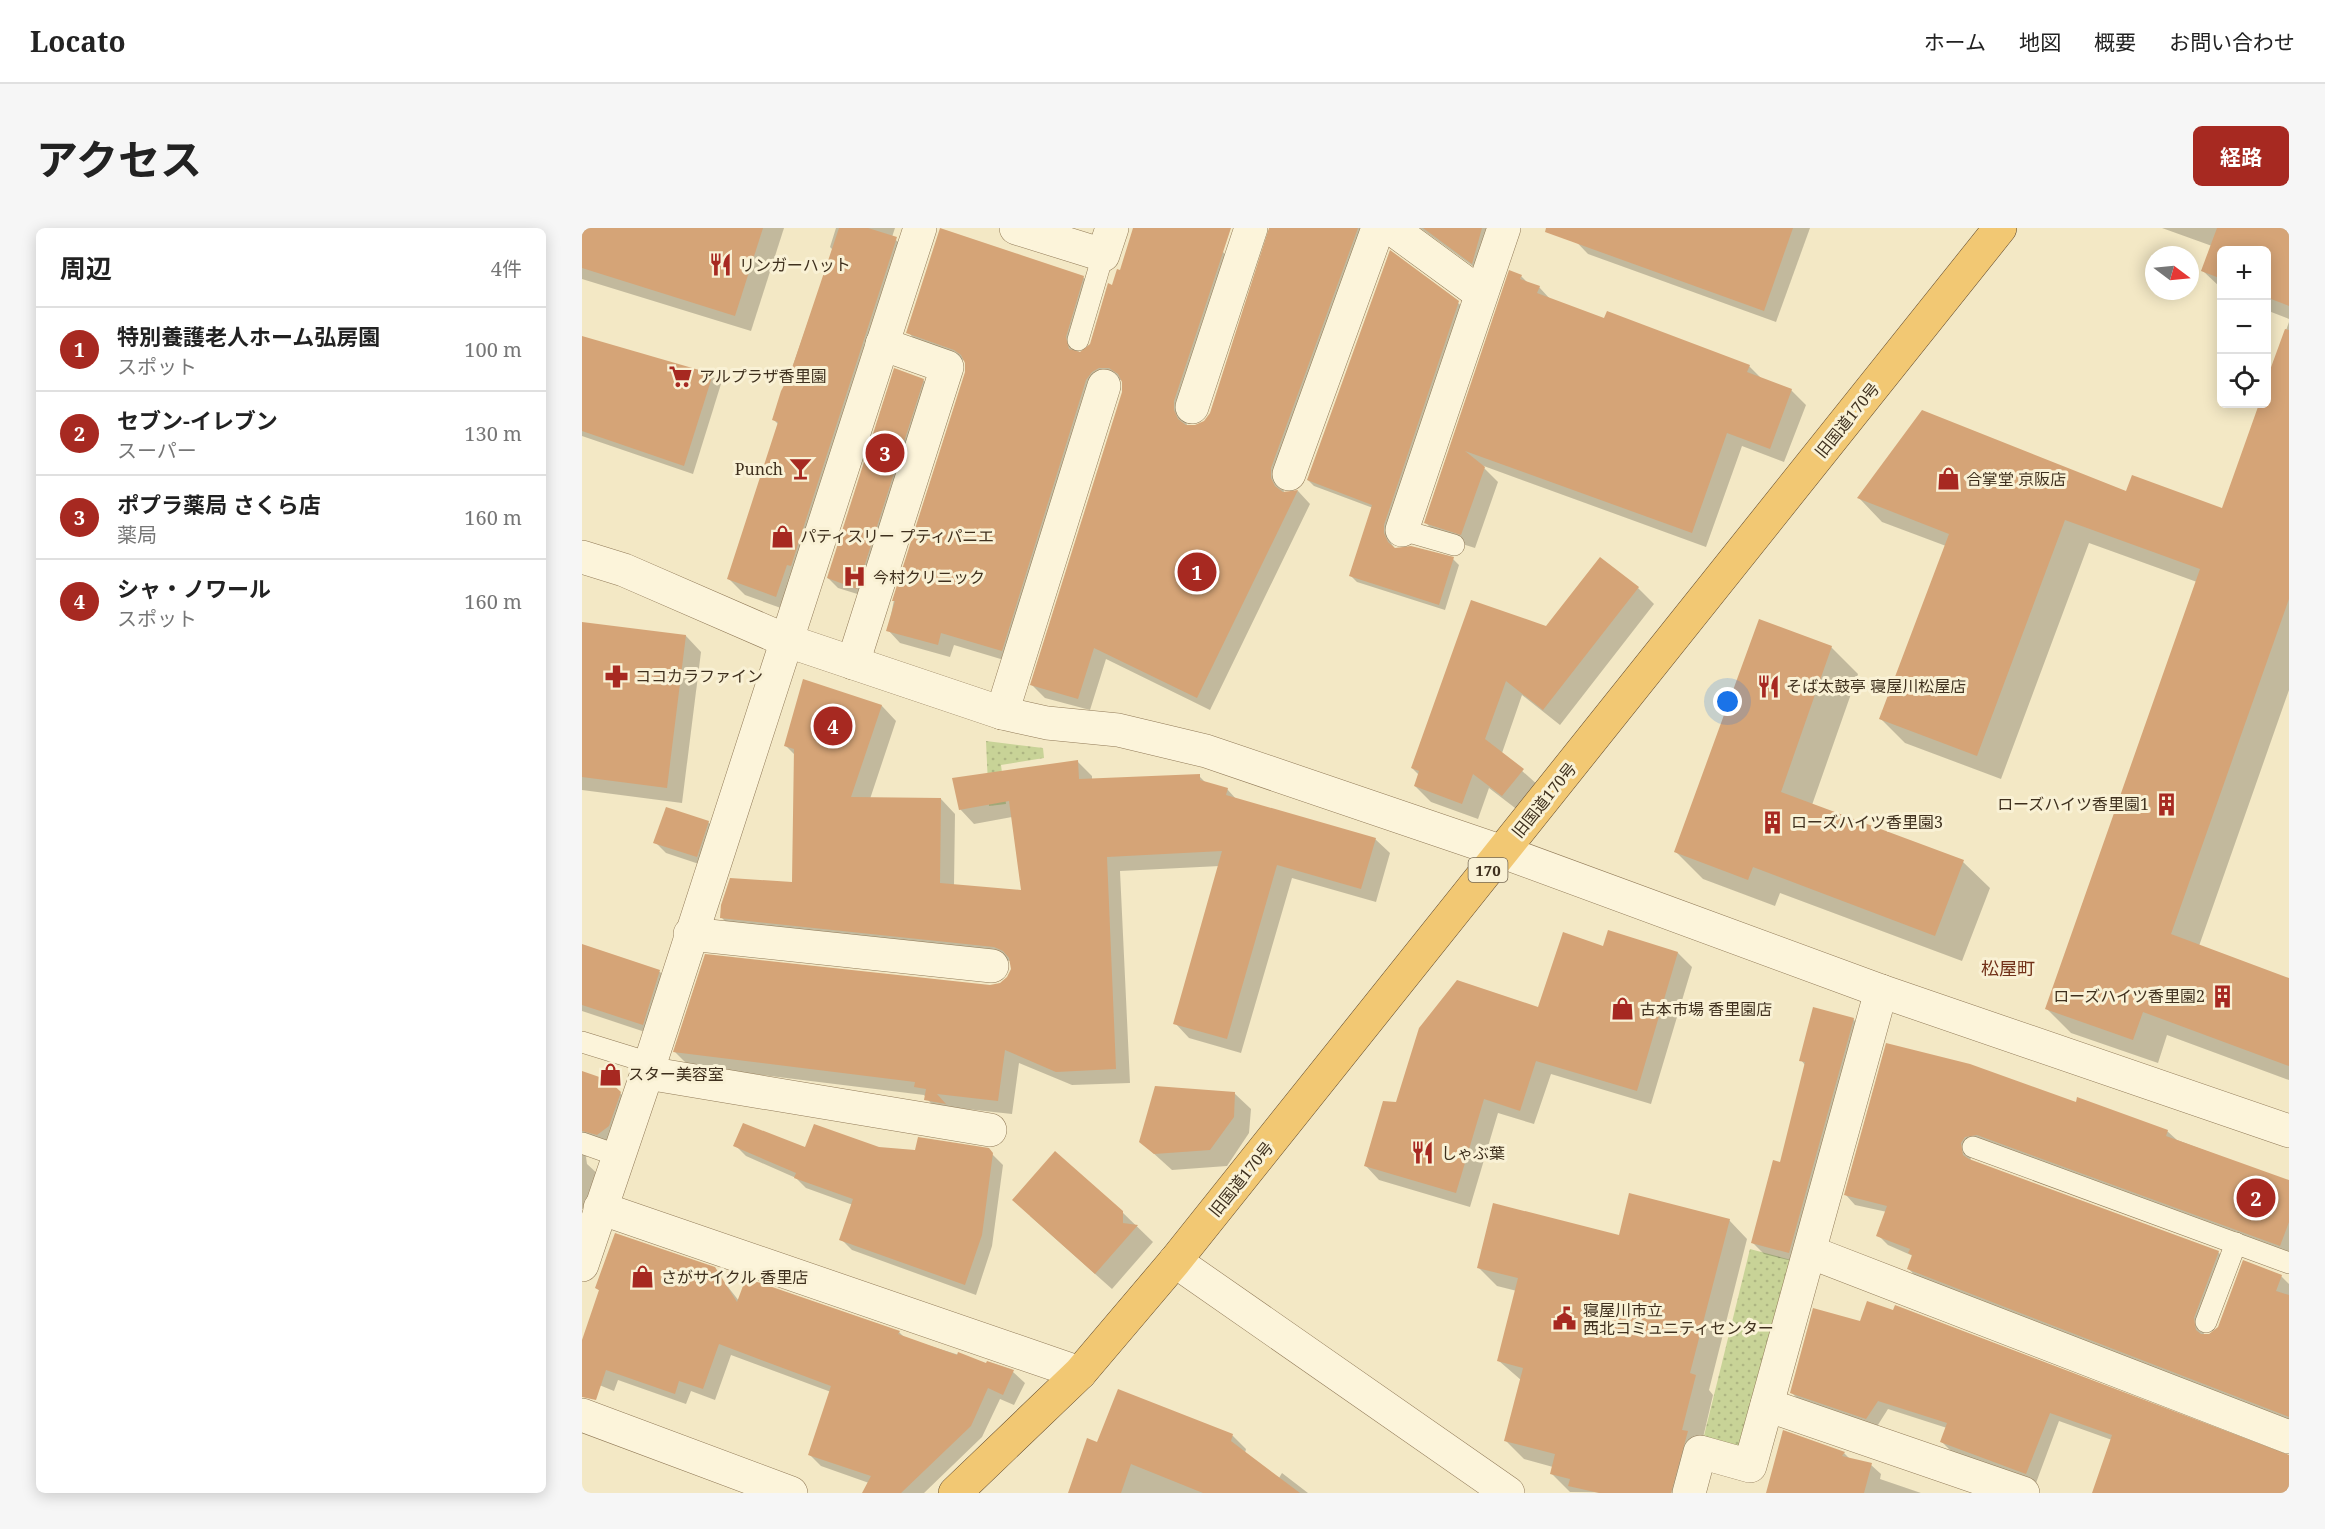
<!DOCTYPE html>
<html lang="ja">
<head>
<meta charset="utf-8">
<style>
  :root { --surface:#fff; --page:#f6f6f6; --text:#222; --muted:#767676; --line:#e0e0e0; --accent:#a72921 }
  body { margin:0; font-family:"Noto Serif","Noto Sans JP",serif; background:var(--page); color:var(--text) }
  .controls { position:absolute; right:18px; top:18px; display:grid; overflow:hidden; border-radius:9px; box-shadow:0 3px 15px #0003 }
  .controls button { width:54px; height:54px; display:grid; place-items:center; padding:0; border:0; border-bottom:2px solid var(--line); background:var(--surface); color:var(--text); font:30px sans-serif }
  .compass { position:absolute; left:1563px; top:18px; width:54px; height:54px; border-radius:50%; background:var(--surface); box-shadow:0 3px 15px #0003; rotate:106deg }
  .you { position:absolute; left:1146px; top:474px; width:21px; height:21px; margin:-15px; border:4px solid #fff; border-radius:50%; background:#1a73e8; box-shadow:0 0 0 9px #1a73e833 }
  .badge { display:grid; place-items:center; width:39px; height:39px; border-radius:50%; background:var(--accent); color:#fff; font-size:20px; font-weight:700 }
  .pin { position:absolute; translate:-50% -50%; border:3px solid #fff; box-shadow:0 2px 6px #0006 }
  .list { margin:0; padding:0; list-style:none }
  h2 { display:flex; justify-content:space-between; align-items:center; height:78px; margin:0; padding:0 24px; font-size:26px }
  h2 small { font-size:20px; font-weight:400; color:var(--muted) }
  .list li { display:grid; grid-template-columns:39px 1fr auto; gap:18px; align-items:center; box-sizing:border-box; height:84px; padding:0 24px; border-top:2px solid var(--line) }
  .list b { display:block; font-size:22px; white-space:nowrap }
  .list p { margin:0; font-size:20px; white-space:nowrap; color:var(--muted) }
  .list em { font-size:20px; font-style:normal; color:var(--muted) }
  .icon { flex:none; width:33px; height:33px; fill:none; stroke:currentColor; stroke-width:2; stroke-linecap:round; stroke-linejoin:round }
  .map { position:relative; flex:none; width:1707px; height:1265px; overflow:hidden; border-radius:9px }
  header { display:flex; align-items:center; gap:36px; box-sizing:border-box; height:84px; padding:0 30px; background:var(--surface); border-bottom:2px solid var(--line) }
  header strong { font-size:28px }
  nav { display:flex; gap:33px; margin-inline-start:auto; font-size:21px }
  .intro { display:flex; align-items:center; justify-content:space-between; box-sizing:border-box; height:144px; padding:0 36px }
  h1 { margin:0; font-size:42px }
  .button { padding:15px 27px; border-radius:9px; background:var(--accent); color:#fff; font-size:21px; font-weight:700 }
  main { display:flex; gap:36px; padding:0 36px }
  aside { flex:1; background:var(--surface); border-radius:9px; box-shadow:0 3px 15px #0003 }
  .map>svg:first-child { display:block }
  .park { fill:url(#park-dots) }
  .shadow { fill:#0003 }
  .building { fill:#d5a477 }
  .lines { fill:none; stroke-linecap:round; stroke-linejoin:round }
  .service-casing { stroke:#917a58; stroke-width:22 }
  .minor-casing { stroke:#917a58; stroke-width:34 }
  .tertiary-casing { stroke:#917a58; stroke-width:34 }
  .trunk-casing { stroke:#5e472d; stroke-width:34 }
  .service { stroke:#fcf4da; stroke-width:21 }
  .minor { stroke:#fcf4da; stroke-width:33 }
  .tertiary { stroke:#fcf4da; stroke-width:33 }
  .trunk { stroke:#f2c873; stroke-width:33 }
  .labels { text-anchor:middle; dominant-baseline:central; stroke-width:6; stroke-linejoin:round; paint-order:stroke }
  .shield { fill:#f9f1d5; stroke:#776a55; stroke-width:1.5 }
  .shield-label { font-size:15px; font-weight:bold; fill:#3f301e }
  .poi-label { font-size:16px; fill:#3f301e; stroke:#f9f1d5; text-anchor:start }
  .street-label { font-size:16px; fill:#3f301e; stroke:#f9f1d5 }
  .neighbourhood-label { font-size:18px; fill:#713018; stroke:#f9f1d5 }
</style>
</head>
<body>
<header>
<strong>Locato</strong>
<nav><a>ホーム</a><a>地図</a><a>概要</a><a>お問い合わせ</a></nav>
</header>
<div class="intro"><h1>アクセス</h1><a class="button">経路</a></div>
<main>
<aside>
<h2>周辺<small>4件</small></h2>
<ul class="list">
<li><span class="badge">1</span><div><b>特別養護老人ホーム弘房園</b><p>スポット</p></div><em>100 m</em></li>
<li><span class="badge">2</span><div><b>セブン-イレブン</b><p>スーパー</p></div><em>130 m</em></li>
<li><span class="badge">3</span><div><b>ポプラ薬局 さくら店</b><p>薬局</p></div><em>160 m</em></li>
<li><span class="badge">4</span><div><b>シャ・ノワール</b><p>スポット</p></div><em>160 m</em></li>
</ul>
</aside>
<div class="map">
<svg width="1707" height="1265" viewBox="0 0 1707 1265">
  <defs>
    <pattern id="park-dots" width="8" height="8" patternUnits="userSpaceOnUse" patternTransform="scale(1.5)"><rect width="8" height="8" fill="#c8d397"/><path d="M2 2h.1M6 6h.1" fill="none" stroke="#adb582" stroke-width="1.8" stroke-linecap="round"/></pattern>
  </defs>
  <rect width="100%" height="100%" fill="#f3e8c5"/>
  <g class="park">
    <polygon points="404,513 461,520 462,530 419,537 424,576 407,578"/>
    <polygon points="1168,1021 1224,1036 1168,1238 1117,1228"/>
  </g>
  <g class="shadow">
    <polygon points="0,0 202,0 169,103 0,51"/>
    <polygon points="254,0 313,0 310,9 331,26 210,384 163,367 147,351 197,197 192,192 251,22 248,19"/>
    <polygon points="553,0 622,0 653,39 604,187 605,198 614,199 623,195 629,186 692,0 795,0 701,253 702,265 716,263 728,276 628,482 524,431 508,482 463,470 450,457 541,164 541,152 530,152 432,435 372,417 368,429 318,415 306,402 312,372 384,144 384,133 338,117 326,104 501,49 513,62 496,123 500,126 510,116 539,44"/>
    <polygon points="838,0 921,0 903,47"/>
    <polygon points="981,0 1228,0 1194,94 1006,26"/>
    <polygon points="1580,0 1707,0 1707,91 1684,82 1684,22 1640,22 1640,61 1620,42 1630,18"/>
    <polygon points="939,48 946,55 957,59 969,72 1023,92 1167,138 1181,152 1209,162 1224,177 1202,234 1160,218 1124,319 899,237 916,254 893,320 858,309 844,295"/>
    <polygon points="876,75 883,81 807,303 807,312 813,321 871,331 877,337 863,382 775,354 769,348 791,280 732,258 726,252"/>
    <polygon points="1707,94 1707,462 1617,718 1707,751 1707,852 1585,807 1576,835 1489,805 1465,781 1615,354 1507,315 1419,551 1323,515 1299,491 1364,318 1300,294 1277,270 1545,265 1641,282 1678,176 1684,176 1684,157"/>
    <polygon points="0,109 130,148 139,156 111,246 0,208"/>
    <polygon points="341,152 351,162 285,369 256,360 246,350"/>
    <polygon points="1056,360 1072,376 978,497 940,467 920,525 957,558 937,583 907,560 896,591 849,574 833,558 837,547 830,540 965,400"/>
    <polygon points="0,395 104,408 119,424 100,575 0,562"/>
    <polygon points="1249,419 1276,446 1230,577 1381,634 1408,660 1380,733 1198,665 1193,678 1121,651 1094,624"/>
    <polygon points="222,453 300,478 314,493 288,571 359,571 373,586 372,658 440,664 430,589 392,596 378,581 495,533 510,548 510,552 617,548 625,556 645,561 655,572 793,611 808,625 794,674 710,650 659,825 607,810 593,795 638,638 538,643 548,855 490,857 437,835 430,886 366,879 358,886 342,867 107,838 93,824 419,756 427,749 430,741 428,733 154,704 140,690 212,656 213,527 204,518"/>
    <polygon points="126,594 137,605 126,639 84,625 73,614"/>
    <polygon points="5,719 78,744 89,755 72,807 0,783 0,734"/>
    <polygon points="1022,719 1096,725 1110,739 1069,876 969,846 952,896 916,885 888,979 797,952 783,937 815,876 957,781"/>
    <polygon points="1271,791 1282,802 1218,1035 1182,1026 1171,1015 1199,935 1223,837 1219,832"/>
    <polygon points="1305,817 1585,903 1595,912 1707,954 1707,1026 1388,925 1389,934 1636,1024 1646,1034 1621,1100 1622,1107 1627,1108 1699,1048 1707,1056 1707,1194 1336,1051 1327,1041 1331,1028 1306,1017 1296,1007 1305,984 1273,977 1264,967"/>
    <polygon points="0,845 38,865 55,882 44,915 15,919 4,929 5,936 18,948 19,987 0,981"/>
    <polygon points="652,865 669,881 667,905 645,938 590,942 559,914"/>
    <polygon points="153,917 335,924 406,922 421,937 410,1018 394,1067 270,1022 259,1011 271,977 224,960 214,950 164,928"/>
    <polygon points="540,984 571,1014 530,1061 448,988"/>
    <polygon points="1147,992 1165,1011 1127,1162 1131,1167 1119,1218 1111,1265 988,1264 970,1246 971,1239 942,1231 924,1213 939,1152 917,1133 935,1063 915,1058 896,1039 1038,1009"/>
    <polygon points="132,1041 157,1073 317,1104 323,1110 431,1144 443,1155 432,1177 418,1171 400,1209 342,1265 282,1265 287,1255 239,1238 228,1227 249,1164 149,1127 133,1172 109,1163 104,1176 36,1152 32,1163 0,1150 0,1116 18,1063 14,1060"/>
    <polygon points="1232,1082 1707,1229 1707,1265 1511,1265 1530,1212 1477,1193 1454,1255 1369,1223 1360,1214 1365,1200 1306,1181 1294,1200 1219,1174 1210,1165"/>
    <polygon points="537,1163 651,1208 664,1221 663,1225 697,1250 700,1245 726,1265 487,1265 516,1216"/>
    <polygon points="1262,1225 1269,1232 1289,1237 1299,1246 1298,1251 1339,1265 1186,1265"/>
  </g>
  <g class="building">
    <polygon points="0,0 181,0 153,88 0,40"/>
    <polygon points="257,0 286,0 315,9 209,338 205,337 194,369 145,351 196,194 190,192 199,163 208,146"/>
    <polygon points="358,0 502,48 484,109 487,121 498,124 508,116 526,55 530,57 535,41 538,42 551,0 649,0 592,173 592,182 596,191 604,197 613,197 622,193 628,185 687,0 776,0 689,240 689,250 693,258 701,264 716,262 615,470 512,420 496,471 448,457 540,164 540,154 536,146 527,140 517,140 510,144 504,152 420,423 359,405 356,417 304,403 313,373 310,373 383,144 383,135 379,127 372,122 324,105"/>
    <polygon points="841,0 900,0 890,36"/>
    <polygon points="964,0 1211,0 1182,83 963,4"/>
    <polygon points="1635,0 1707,0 1707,78 1684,69 1684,22 1640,22 1640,51 1619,43"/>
    <polygon points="808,22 877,73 802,297 802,305 806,314 813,320 829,318 872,329 857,377 767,348 790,277 725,252"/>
    <polygon points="927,42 940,47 938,51 958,58 955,65 1022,90 1025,83 1168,137 1165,144 1210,161 1188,221 1145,205 1110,305 883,223 903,239 879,307 842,295"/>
    <polygon points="1703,101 1707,102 1707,371 1589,706 1707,750 1707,838 1561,784 1551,812 1463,781 1618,341 1483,292 1395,528 1297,491 1367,306 1275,270 1340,182 1544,263 1550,247 1640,280 1677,176 1684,176 1684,153"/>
    <polygon points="0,108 131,146 102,238 0,203"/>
    <polygon points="312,140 342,151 275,361 245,350"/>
    <polygon points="1018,329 1057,359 961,482 924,453 903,511 942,541 920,568 891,546 880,576 832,558 837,543 829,540 889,372 964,398"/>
    <polygon points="1177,391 1250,418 1199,564 1382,632 1353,708 1171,639 1166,652 1092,624"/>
    <polygon points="0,394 104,407 85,560 0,549"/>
    <polygon points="221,451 300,477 269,569 359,570 358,655 439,662 427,573 377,582 370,550 496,532 497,551 618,546 618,552 646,560 644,567 794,610 779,661 695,637 645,811 591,796 640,623 525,629 534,841 474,844 423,822 416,873 355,866 364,876 342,872 344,861 332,859 333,854 91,824 123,726 408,757 418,755 425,749 429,741 427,730 421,723 412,719 138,690 139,677 148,650 210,654 212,521 202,518"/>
    <polygon points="84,579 127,593 115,629 71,615"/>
    <polygon points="1026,702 1096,724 1055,863 954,833 938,883 902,871 874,965 782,938 801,873 814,874 837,800 875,752 956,779 981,704 1021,718"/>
    <polygon points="0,716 78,742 61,797 0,777"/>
    <polygon points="1231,779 1272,790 1207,1025 1169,1015 1191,932 1198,934 1223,834 1217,833"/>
    <polygon points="1304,815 1388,836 1494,874 1495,869 1586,902 1584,908 1707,952 1707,994 1698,1018 1395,907 1383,909 1379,915 1381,927 1387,931 1637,1023 1612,1090 1614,1102 1619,1106 1627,1106 1636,1099 1661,1032 1700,1047 1694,1063 1707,1067 1707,1189 1325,1041 1330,1027 1326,1025 1328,1021 1294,1008 1305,978 1262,967"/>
    <polygon points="0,843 26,852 39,864 27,898 15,907 0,903"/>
    <polygon points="573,858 653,864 652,889 628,922 572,926 557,914"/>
    <polygon points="161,895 223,919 232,896 297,919 333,922 336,909 407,920 411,925 400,1007 383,1057 257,1012 271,971 212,950 214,945 151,918"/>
    <polygon points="473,923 541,983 541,995 556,997 513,1046 430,972"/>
    <polygon points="1047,965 1148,991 1108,1145 1114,1147 1100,1202 1106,1203 1089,1265 1017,1265 986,1258 988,1251 968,1246 973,1226 922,1213 941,1140 915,1133 936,1050 895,1040 911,975 1037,1007"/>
    <polygon points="33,1005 133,1039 155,1074 164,1050 318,1103 316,1106 375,1127 376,1124 404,1135 405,1133 432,1142 421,1167 406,1160 389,1198 319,1265 280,1265 289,1248 226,1227 249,1158 137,1116 121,1161 97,1153 93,1166 24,1142 14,1172 0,1169 0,1112 17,1062 13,1060"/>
    <polygon points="1285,1073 1311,1082 1313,1077 1707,1227 1707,1265 1510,1265 1530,1207 1468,1185 1444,1246 1358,1214 1365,1195 1296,1173 1284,1191 1208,1165 1231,1080 1278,1093"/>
    <polygon points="536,1161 651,1206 649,1213 718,1265 621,1265 549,1236 539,1265 486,1265 505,1210 515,1214"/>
    <polygon points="1201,1202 1263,1224 1260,1228 1290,1235 1282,1265 1184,1265"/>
  </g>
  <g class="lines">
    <defs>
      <g id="service">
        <polyline points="496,112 521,27"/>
        <polyline points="820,302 872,317"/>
        <polyline points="0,814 68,835"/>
        <polyline points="0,915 37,928"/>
        <polyline points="1391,919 1707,1035"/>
        <polyline points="1624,1094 1654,1015"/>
      </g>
      <g id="minor">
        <polyline points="434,0 521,27 530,0"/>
        <polyline points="809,0 899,66"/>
        <polyline points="610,179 669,0"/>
        <polyline points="707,246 796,0"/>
        <polyline points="820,302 922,0"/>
        <polyline points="271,435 365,139 300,116"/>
        <polyline points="420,485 522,158"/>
        <polyline points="921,624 1299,763 1707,903"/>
        <polyline points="108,706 410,738"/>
        <polyline points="65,845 408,902"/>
        <polyline points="18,980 498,1145"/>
        <polyline points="1228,1024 1707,1209"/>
        <polyline points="0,1037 65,845 338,0"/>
        <polyline points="1185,1177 1441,1265"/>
        <polyline points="0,1187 209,1265"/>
        <polyline points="1107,1265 1118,1224 1168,1238 1299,763"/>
      </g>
      <g id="tertiary">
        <polyline points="0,329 42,342 203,412 420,485 465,495 536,502 624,523 921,624"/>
        <polyline points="593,1033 926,1265"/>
      </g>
      <polyline id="trunk" points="373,1265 498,1145 593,1033 1418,0"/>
    </defs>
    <use href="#service" class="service-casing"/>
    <use href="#minor" class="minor-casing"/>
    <use href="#tertiary" class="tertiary-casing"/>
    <use href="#trunk" class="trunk-casing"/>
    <use href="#service" class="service"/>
    <use href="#minor" class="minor"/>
    <use href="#tertiary" class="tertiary"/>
    <use href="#trunk" class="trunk"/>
  </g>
  <defs>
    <symbol id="restaurant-bare" viewBox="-9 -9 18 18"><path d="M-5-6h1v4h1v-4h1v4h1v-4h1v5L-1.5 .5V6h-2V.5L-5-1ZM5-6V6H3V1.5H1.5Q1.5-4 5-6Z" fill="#a72921" stroke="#f9f1d5" stroke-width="2.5" paint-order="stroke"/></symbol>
    <symbol id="supermarket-bare" viewBox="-9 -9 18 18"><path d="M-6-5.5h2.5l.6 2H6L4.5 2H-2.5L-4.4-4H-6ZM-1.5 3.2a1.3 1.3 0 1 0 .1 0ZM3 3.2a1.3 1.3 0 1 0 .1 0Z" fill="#a72921" stroke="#f9f1d5" stroke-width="2.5" paint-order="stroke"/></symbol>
    <symbol id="bar-bare" viewBox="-9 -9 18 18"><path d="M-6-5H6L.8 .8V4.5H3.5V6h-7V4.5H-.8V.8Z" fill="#a72921" stroke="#f9f1d5" stroke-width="2.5" paint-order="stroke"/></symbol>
    <symbol id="shop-bare" viewBox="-9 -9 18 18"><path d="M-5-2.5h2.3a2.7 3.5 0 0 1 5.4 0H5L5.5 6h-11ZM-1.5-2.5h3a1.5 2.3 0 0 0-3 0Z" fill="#a72921" stroke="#f9f1d5" stroke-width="2.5" paint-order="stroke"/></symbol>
    <symbol id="hospital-bare" viewBox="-9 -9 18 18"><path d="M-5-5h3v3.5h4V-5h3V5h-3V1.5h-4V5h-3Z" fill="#a72921" stroke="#f9f1d5" stroke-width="2.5" paint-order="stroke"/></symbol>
    <symbol id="pharmacy-bare" viewBox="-9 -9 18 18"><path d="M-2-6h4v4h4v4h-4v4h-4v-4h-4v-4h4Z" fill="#a72921" stroke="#f9f1d5" stroke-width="2.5" paint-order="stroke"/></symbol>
    <symbol id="building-bare" viewBox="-9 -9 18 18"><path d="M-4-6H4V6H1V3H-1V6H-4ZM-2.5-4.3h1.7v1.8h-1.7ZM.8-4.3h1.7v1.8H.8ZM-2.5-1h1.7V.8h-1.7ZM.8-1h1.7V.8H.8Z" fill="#a72921" stroke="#f9f1d5" stroke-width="2.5" paint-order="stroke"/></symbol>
    <symbol id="civic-bare" viewBox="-9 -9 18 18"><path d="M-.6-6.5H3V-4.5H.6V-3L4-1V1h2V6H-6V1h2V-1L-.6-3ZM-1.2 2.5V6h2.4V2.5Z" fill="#a72921" stroke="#f9f1d5" stroke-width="2.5" paint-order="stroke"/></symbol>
  </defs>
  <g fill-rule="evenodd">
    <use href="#restaurant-bare" x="122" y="20" width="33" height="33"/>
    <use href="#supermarket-bare" x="82" y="132" width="33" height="33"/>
    <use href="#bar-bare" x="202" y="224" width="33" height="33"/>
    <use href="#shop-bare" x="1350" y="234" width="33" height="33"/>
    <use href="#shop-bare" x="184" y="292" width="33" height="33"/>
    <use href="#hospital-bare" x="256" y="332" width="33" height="33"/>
    <use href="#pharmacy-bare" x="18" y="432" width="33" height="33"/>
    <use href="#restaurant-bare" x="1170" y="442" width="33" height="33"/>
    <use href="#building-bare" x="1568" y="560" width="33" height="33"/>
    <use href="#building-bare" x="1174" y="578" width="33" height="33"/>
    <use href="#building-bare" x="1624" y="752" width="33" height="33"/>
    <use href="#shop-bare" x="1024" y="764" width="33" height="33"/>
    <use href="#shop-bare" x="12" y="830" width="33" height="33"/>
    <use href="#restaurant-bare" x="824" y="908" width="33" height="33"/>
    <use href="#shop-bare" x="44" y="1032" width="33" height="33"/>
    <use href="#civic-bare" x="966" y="1074" width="33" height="33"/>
  </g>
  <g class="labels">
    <rect class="shield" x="886.5" y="630" width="39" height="24" rx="4.5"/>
    <g class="shield-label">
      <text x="906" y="642">170</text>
    </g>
    <g class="poi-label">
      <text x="157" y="37">リンガーハット</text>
      <text x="117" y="148">アルプラザ香里園</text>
      <text x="201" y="241" text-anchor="end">Punch</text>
      <text x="1384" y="251">合掌堂 京阪店</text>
      <text x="218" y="308">パティスリー プティパニエ</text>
      <text x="291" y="349">今村クリニック</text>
      <text x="53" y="448">ココカラファイン</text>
      <text x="1204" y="458">そば太鼓亭 寝屋川松屋店</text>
      <text x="1567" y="576" text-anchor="end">ローズハイツ香里園1</text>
      <text x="1209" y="594">ローズハイツ香里園3</text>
      <text x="1623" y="768" text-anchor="end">ローズハイツ香里園2</text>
      <text x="1058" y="781">古本市場 香里園店</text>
      <text x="46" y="846">スター美容室</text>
      <text x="859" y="925">しゃぶ葉</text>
      <text x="79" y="1049">さがサイクル 香里店</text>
      <text x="1001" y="1082">寝屋川市立<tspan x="1001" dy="18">西北コミュニティセンター</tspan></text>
    </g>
    <g class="street-label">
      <text transform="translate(1265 192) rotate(-51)">旧国道170号</text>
      <text transform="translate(962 572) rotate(-51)">旧国道170号</text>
      <text transform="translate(659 951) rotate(-51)">旧国道170号</text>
    </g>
    <g class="neighbourhood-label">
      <text x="1426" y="740">松屋町</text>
    </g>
  </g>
</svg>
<div class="controls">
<button>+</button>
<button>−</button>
<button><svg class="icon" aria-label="locate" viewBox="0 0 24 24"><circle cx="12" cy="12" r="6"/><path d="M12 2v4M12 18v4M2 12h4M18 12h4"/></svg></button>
</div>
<svg class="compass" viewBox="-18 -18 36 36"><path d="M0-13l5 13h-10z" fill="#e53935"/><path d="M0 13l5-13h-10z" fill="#767676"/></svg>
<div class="you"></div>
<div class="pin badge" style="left:615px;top:344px">1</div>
<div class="pin badge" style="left:1674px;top:970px">2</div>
<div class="pin badge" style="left:303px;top:225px">3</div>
<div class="pin badge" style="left:251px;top:498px">4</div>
</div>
</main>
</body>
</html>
